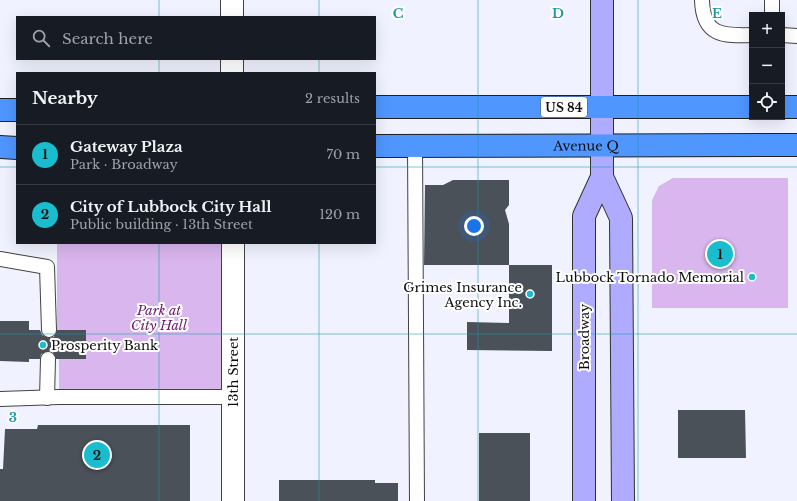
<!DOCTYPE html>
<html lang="en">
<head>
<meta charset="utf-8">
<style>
  :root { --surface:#171b24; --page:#20242c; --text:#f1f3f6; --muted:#9ea1a6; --line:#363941; --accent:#19bdce }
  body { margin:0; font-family:"Libre Baskerville",serif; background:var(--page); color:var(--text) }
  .controls { position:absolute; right:12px; top:12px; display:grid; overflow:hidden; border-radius:0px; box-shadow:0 4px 16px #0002 }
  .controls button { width:36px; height:36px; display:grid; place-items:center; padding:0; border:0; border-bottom:1px solid var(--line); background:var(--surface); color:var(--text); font:20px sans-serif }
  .you { position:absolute; left:474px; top:226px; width:14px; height:14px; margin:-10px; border:3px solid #fff; border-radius:50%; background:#1a73e8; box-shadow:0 0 0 6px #1a73e833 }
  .badge { display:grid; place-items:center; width:26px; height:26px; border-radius:50%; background:var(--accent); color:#111; font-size:13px; font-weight:700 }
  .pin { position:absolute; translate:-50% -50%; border:2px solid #fff; box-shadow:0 1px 4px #0006 }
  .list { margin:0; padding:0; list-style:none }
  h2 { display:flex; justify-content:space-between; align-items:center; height:52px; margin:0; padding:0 16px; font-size:17px }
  h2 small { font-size:13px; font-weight:400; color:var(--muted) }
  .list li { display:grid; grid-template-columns:26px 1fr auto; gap:12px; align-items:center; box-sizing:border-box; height:60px; padding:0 16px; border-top:1px solid var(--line) }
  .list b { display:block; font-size:15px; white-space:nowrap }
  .list p { margin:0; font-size:13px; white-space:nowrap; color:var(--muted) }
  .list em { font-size:13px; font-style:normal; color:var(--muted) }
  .icon { flex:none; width:22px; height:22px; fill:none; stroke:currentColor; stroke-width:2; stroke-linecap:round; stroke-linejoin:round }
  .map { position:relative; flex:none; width:797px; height:501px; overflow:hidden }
  .search { position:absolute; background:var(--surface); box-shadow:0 4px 16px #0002; left:16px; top:16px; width:360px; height:44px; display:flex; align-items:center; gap:10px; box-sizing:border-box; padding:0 14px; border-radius:0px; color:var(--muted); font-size:15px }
  .panel { position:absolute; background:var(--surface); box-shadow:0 4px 16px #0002; left:16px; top:72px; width:360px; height:172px; border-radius:0px }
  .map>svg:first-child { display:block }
  .green { fill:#d9b6ee }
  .building { fill:#4a5159 }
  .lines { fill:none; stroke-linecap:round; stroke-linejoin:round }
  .lane-casing { stroke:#424242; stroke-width:16 }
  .street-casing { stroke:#424242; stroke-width:24 }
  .secondary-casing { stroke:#313131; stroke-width:24 }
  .highway-casing { stroke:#202020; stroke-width:24 }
  .lane { stroke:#fff; stroke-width:14 }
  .street { stroke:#fff; stroke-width:22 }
  .secondary { stroke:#afacff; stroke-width:22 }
  .highway { stroke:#4f96ff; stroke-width:22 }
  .grid { fill:none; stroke:#179aa8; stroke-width:1; stroke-opacity:0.55 }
  .poi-dot { fill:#19bdce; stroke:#fff; stroke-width:1.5 }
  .labels { text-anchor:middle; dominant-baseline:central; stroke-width:4; stroke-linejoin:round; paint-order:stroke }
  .shield { fill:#fff; stroke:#575757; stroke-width:1 }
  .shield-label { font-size:12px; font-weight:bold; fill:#0f0f0f }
  .street-label { font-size:13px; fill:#0f0f0f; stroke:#fff }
  .poi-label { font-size:13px; fill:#0f0f0f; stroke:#fff; text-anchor:end }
  .park-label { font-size:13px; font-style:italic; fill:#68186e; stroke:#fff }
  .grid-label { font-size:13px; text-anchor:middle; font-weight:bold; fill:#179aa8; stroke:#fff; stroke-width:4; stroke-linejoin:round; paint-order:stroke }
</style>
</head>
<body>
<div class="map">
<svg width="797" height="501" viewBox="0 0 797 501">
  <rect width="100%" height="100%" fill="#f1f2ff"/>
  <g class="green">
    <polygon points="673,178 788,178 788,308 652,308 652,200 659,186"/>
    <polygon points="57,243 234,243 233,397 59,397 59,359 86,359 86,330 57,330"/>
  </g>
  <g class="building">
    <polygon points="453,180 509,180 509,205 505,210 509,224 509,265 424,265 425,185 443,185"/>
    <polygon points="509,265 552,265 552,351 467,350 467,322 509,323"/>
    <polygon points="0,321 29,321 29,330 40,330 42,335 49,338 54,337 57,330 86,330 86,359 56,359 53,352 48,351 41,354 40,359 29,359 29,362 0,361"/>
    <polygon points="678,410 745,410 746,458 678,458"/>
    <polygon points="38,425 190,425 190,501 0,501 0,469 3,469 5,429 37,429"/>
    <rect x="479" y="433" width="51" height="68"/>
    <polygon points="279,480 375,480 375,483 398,483 398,501 279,501"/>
  </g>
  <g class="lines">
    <defs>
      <g id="lane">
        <path d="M702,0C703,36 723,36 752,35"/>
        <polyline points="772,15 772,0"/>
        <polyline points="782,35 797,36"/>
        <polyline points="415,145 417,501"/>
        <polyline points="0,259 47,267 49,330"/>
        <polyline points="47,398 48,359"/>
        <polyline points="0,399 59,397 233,397"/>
      </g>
      <g id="street">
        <polyline points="232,0 232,17"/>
        <polyline points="232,59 232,73"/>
        <polyline points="233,501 233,243"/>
      </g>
      <g id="secondary">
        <polyline points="602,0 602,177 621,218 623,501"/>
        <polyline points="584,501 584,216 602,177"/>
      </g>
      <g id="highway">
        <polyline points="375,107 752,107"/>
        <polyline points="782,107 797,107"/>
        <polyline points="0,110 17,110"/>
        <path id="s1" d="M375,146L797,145"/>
        <polyline points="0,147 17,148"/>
      </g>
    </defs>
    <use href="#lane" class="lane-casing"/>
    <use href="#street" class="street-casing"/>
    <use href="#secondary" class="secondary-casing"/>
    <use href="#highway" class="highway-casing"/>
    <use href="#lane" class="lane"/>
    <use href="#street" class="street"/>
    <use href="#secondary" class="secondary"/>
    <use href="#highway" class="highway"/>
  </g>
  <path class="grid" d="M159,0V17M319,0V17M478,0V501M638,0V501M159,59V73M319,59V73M0,167H17M375,167H797M159,243V501M319,243V501M0,334H797"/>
  <g class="poi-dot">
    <circle cx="752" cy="277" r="4"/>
    <circle cx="530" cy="294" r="4"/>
    <circle cx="43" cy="345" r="4"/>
  </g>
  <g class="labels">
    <rect class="shield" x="541" y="97" width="46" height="20" rx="3"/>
    <g class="shield-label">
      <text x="564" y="107">US 84</text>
    </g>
    <g class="street-label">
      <text stroke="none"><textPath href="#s1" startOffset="211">Avenue Q</textPath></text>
      <text transform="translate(584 337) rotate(-90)">Broadway</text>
      <text transform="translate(233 372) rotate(-90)">13th Street</text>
    </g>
    <g class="poi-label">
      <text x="744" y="277">Lubbock Tornado Memorial</text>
      <text x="522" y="287">Grimes Insurance<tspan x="522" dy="15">Agency Inc.</tspan></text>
      <text x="51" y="345" text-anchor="start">Prosperity Bank</text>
    </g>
    <g class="park-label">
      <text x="159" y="310">Park at<tspan x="159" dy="15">City Hall</tspan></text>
    </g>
  </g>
  <g class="grid-label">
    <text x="398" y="18">C</text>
    <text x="558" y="18">D</text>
    <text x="717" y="18">E</text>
    <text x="13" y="422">3</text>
  </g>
</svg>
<div class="controls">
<button>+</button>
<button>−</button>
<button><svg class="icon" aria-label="locate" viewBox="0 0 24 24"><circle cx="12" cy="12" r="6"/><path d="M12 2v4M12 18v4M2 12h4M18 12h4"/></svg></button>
</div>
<div class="you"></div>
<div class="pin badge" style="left:720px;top:254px">1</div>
<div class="pin badge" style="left:97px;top:455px">2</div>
<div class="search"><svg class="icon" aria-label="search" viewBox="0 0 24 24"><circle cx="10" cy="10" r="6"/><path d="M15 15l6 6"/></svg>Search here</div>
<section class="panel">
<h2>Nearby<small>2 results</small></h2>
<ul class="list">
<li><span class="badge">1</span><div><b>Gateway Plaza</b><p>Park · Broadway</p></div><em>70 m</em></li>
<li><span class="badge">2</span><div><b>City of Lubbock City Hall</b><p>Public building · 13th Street</p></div><em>120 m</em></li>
</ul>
</section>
</div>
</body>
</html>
